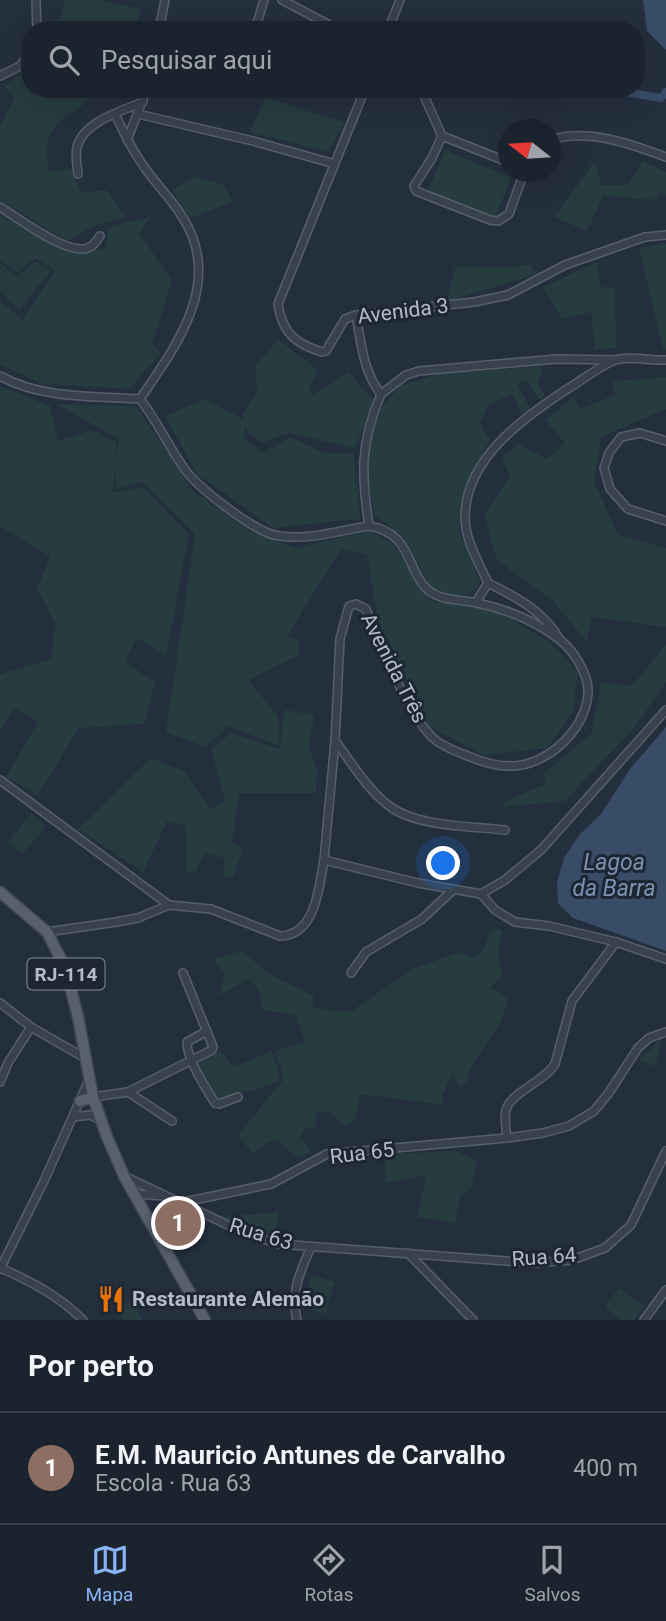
<!DOCTYPE html>
<html lang="pt">
<head>
<meta charset="utf-8">
<style>
  :root { --surface:#1b232e; --page:#242b36; --text:#f1f3f6; --muted:#a0a4aa; --line:#39404a; --accent:#8ab4f8 }
  body { margin:0; font-family:Roboto,sans-serif; background:var(--page); color:var(--text) }
  .compass { position:absolute; left:498px; top:119px; width:63px; height:63px; border-radius:50%; background:var(--surface); box-shadow:0 7px 28px #0002; rotate:287deg }
  .you { position:absolute; left:444px; top:864px; width:24px; height:24px; margin:-18px; border:5px solid #fff; border-radius:50%; background:#1a73e8; box-shadow:0 0 0 10px #1a73e833 }
  .badge { display:grid; place-items:center; width:46px; height:46px; border-radius:50%; background:var(--accent); color:#fff; font-size:23px; font-weight:700 }
  .pin { position:absolute; translate:-50% -50%; border:4px solid #fff; box-shadow:0 2px 7px #0006 }
  .list { margin:0; padding:0; list-style:none }
  h2 { display:flex; justify-content:space-between; align-items:center; height:91px; margin:0; padding:0 28px; font-size:30px }
  h2 small { font-size:23px; font-weight:400; color:var(--muted) }
  .list li { display:grid; grid-template-columns:46px 1fr auto; gap:21px; align-items:center; box-sizing:border-box; height:112px; padding:0 28px; border-top:2px solid var(--line) }
  .list b { display:block; font-size:26px; white-space:nowrap }
  .list p { margin:0; font-size:23px; white-space:nowrap; color:var(--muted) }
  .list em { font-size:23px; font-style:normal; color:var(--muted) }
  .icon { flex:none; width:38px; height:38px; fill:none; stroke:currentColor; stroke-width:2; stroke-linecap:round; stroke-linejoin:round }
  .map { position:relative; flex:none; width:666px; height:1320px; overflow:hidden }
  .search { position:absolute; background:var(--surface); box-shadow:0 7px 28px #0002; left:21px; right:21px; top:21px; height:77px; display:flex; align-items:center; gap:18px; box-sizing:border-box; padding:0 24px; border-radius:28px; color:var(--muted); font-size:26px }
  .sheet { height:203px; background:var(--surface) }
  nav { display:flex; justify-content:space-around; align-items:center; box-sizing:border-box; height:98px; border-top:2px solid var(--line); background:var(--surface); font-size:19px; color:var(--muted) }
  nav a { display:grid; justify-items:center; gap:4px }
  nav .on { color:var(--accent) }
  .map>svg:first-child { display:block }
  .green { fill:#263c3f }
  .water { fill:#394c67 }
  .lines { fill:none; stroke-linecap:round; stroke-linejoin:round }
  .canal { stroke:#394c67; stroke-width:8 }
  .minor-casing { stroke:#565f6c; stroke-width:10 }
  .primary-casing { stroke:#414a57; stroke-width:13 }
  .minor { stroke:#38414e; stroke-width:7 }
  .primary { stroke:#56606e; stroke-width:10 }
  .labels { text-anchor:middle; dominant-baseline:central; stroke-width:6; stroke-linejoin:round; paint-order:stroke }
  .shield { fill:#1d2633; stroke:#878f9c; stroke-width:2 }
  .shield-label { font-size:19px; font-weight:bold; fill:#b4bcc9 }
  .street-label { font-size:21px; fill:#b4bcc9; stroke:#1d2633 }
  .poi-label { font-size:21px; font-weight:bold; fill:#b4bcc9; stroke:#1d2633; text-anchor:start }
  .water-label { font-size:23px; font-style:italic; fill:#7c92b1; stroke:#1d2633 }
</style>
</head>
<body>
<div class="map">
<svg width="666" height="1320" viewBox="0 0 666 1320">
  <rect width="100%" height="100%" fill="#242f3e"/>
  <g class="green">
    <polygon points="65,0 98,0 141,9 134,30 41,30 44,19 59,22"/>
    <path d="M30,65V89H96C90,108 57,114 49,137C46,146 48,161 48,171L70,169L82,193L106,190L126,217L94,226L67,241L0,200V126L15,97L4,87Z"/>
    <polygon points="265,97 344,122 328,152 250,132"/>
    <polygon points="445,150 511,178 495,218 428,191"/>
    <polygon points="595,161 601,185 628,185 643,161 666,172 666,196 661,192 653,200 603,196 587,231 554,217"/>
    <polygon points="196,177 222,184 233,202 190,218 172,190"/>
    <polygon points="0,215 68,252 105,249 109,227 150,217 139,233 172,281 152,344 161,353 129,389 42,384 0,364 0,300 22,320 55,271 35,258 17,272 0,260"/>
    <polygon points="666,243 666,350 663,349 639,248"/>
    <polygon points="35,262 51,271 19,310 0,290 0,263 17,277"/>
    <polygon points="597,262 601,287 615,289 616,348 595,350 591,312 562,319 543,287"/>
    <polygon points="530,265 537,274 446,302 456,266 499,267"/>
    <polygon points="278,339 318,370 309,390 313,395 348,372 374,400 355,448 289,433 262,443 248,433 245,424 244,438 263,453 291,437 324,453 354,454 360,519 273,528 197,474 165,416 205,399 243,419 242,415 257,393 255,367"/>
    <polygon points="542,366 540,379 537,383 545,395 540,400 526,380 518,385 530,408 521,414 513,394 488,405 480,423 490,440 465,486 459,530 480,582 474,592 451,597 432,588 402,536 374,514 366,465 370,439 383,405 400,386 434,375"/>
    <polygon points="666,377 666,409 601,437 594,482 618,535 666,548 666,627 591,617 587,642 553,601 497,560 484,516 510,475 501,458 518,444 547,459 565,443 545,420 573,397 580,409 615,395 613,381"/>
    <polygon points="0,386 50,406 58,441 92,430 117,443 116,462 119,439 56,404 136,406 193,491 248,530 296,548 369,531 392,543 431,601 494,608 549,642 578,672 573,712 547,748 484,755 429,726 378,621 367,554 341,549 287,636 299,641 299,655 248,680 278,716 279,746 228,726 205,747 166,732 195,534 143,482 116,489 116,464 113,492 143,487 189,534 166,656 137,638 125,662 155,682 144,724 79,728 38,795 6,777 38,722 15,708 0,730 0,674 51,659 55,622 37,588 50,557 0,526"/>
    <polygon points="666,644 666,682 637,724 565,801 504,807 504,802 545,784 544,773 592,733 601,682 632,686"/>
    <polygon points="284,710 315,715 308,746 317,770 316,793 239,793 232,842 243,849 233,878 224,877 224,858 205,853 195,873 186,871 186,826 167,821 143,872 78,829 151,758 184,771 211,810 225,800 211,749 231,733 280,749"/>
    <polygon points="31,814 46,826 22,854 8,842"/>
    <polygon points="495,928 502,930 498,955 502,975 491,988 508,998 501,1021 470,1069 467,1081 460,1087 453,1073 442,1095 443,1105 360,1094 355,1120 345,1127 329,1111 317,1113 315,1129 306,1127 299,1137 312,1152 298,1158 276,1140 267,1142 253,1154 238,1135 284,1079 275,1051 305,1042 296,1015 263,1010 259,990 249,979 219,995 225,973 213,959 241,951 273,976 314,996 312,1007 324,1010 352,1011 412,969 460,952 474,958 485,946 489,933"/>
    <polygon points="662,1038 656,1066 639,1060"/>
    <polygon points="220,1051 234,1067 272,1051 281,1081 218,1101 199,1063"/>
    <polygon points="456,1151 477,1160 471,1188 459,1197 456,1223 418,1217 426,1175 386,1183 385,1154"/>
    <polygon points="279,1212 275,1237 221,1217"/>
    <polygon points="312,1275 335,1282 325,1314 302,1307"/>
    <polygon points="619,1288 644,1306 634,1320 622,1320 605,1307"/>
    <polygon points="132,1300 143,1320 123,1320 117,1308"/>
  </g>
  <g class="water">
    <polygon points="643,0 666,0 666,50 647,31"/>
    <polygon points="666,727 666,951 573,918 558,903 557,882 564,858 579,835 601,814 630,769"/>
  </g>
  <g class="lines">
    <polyline class="canal" points="609,89 661,98 666,92"/>
    <defs>
      <g id="minor">
        <polyline points="36,0 37,30"/>
        <polyline points="282,0 339,30"/>
        <polyline points="159,30 165,0"/>
        <polyline points="255,30 264,0"/>
        <polyline points="388,30 400,0"/>
        <polyline points="0,76 20,66 30,53"/>
        <path d="M365,89L278,304C282,333 296,344 322,352L326,351L345,319L356,315L474,302L508,295L565,265L645,237L666,235"/>
        <polyline points="421,89 442,136 432,158 414,186 416,191 490,220 498,221 509,214 524,172"/>
        <path d="M115,114C124,134 134,153 147,171C158,186 173,201 183,218C224,283 176,346 140,399"/>
        <polyline points="138,114 253,141 335,164"/>
        <polyline points="442,136 508,162"/>
        <polyline points="127,140 147,89"/>
        <path d="M550,140C588,128 631,144 666,157"/>
        <path d="M78,174C77,165 75,155 77,147C84,121 122,111 143,102"/>
        <path d="M0,207C20,219 61,251 84,249C92,248 96,242 100,236"/>
        <path d="M356,315C361,342 363,372 381,394L406,375L419,371L557,359L615,360"/>
        <path d="M0,376C42,399 93,396 140,399C158,422 169,448 186,471C201,490 246,524 268,533C275,536 287,537 295,537C319,538 345,529 369,526C417,533 405,581 436,595C449,601 463,600 477,603C506,609 535,621 559,639C574,651 589,674 588,694C585,731 546,767 509,766C494,766 482,762 468,756C457,752 439,745 431,736C406,710 380,644 366,609L356,604L349,606L340,639L335,741L324,860"/>
        <polyline points="666,441 640,433 621,437 609,453 604,468 610,489 628,509 666,521"/>
        <path d="M369,526C361,474 360,443 381,394"/>
        <path d="M488,583C516,597 544,611 560,640"/>
        <path d="M476,602L488,583C480,565 469,547 466,528C457,463 525,416 572,386C585,378 599,367 613,361C628,355 650,361 666,360"/>
        <path d="M336,742C352,763 366,788 388,805C415,827 471,826 505,830"/>
        <polyline points="0,780 169,905"/>
        <polyline points="481,894 495,910 515,922 549,926 616,942 666,959"/>
        <path d="M47,932L116,922L138,918L169,905L211,909L280,936C316,935 319,887 324,860L418,883L481,894L505,880L541,850L666,710"/>
        <polyline points="351,973 366,952 422,919 454,889"/>
        <polyline points="0,1003 31,1027 85,1058"/>
        <path d="M207,1031L187,1042C186,1057 206,1089 215,1103L219,1104L238,1097"/>
        <polyline points="0,1082 8,1063 31,1027"/>
        <polyline points="128,1092 172,1121"/>
        <polyline points="93,1097 128,1092 212,1050 213,1047 183,973"/>
        <polyline points="73,1117 90,1115 101,1120"/>
        <path d="M507,1138C506,1129 504,1118 506,1110C510,1093 545,1081 555,1064L572,1001L616,942"/>
        <polyline points="124,1176 249,1235 279,1244 532,1263 572,1260 605,1248 631,1225 666,1151"/>
        <polyline points="135,1194 164,1196"/>
        <polyline points="184,1202 271,1184 327,1154 507,1138 543,1133 569,1126 594,1111 608,1094 638,1048 649,1038 666,1032"/>
        <polyline points="408,1253 473,1320"/>
        <path d="M1,1268C32,1282 59,1296 83,1320"/>
        <polyline points="0,1269 44,1181 89,1080"/>
        <path d="M297,1320C290,1293 300,1272 311,1247"/>
        <polyline points="644,1320 666,1290"/>
      </g>
      <g id="primary">
        <polyline points="0,892 47,932 65,967 78,1017 93,1097 107,1137 124,1176 205,1320"/>
        <polyline points="80,1101 93,1097"/>
      </g>
    </defs>
    <use href="#minor" class="minor-casing"/>
    <use href="#primary" class="primary-casing"/>
    <use href="#minor" class="minor"/>
    <use href="#primary" class="primary"/>
  </g>
  <defs>
    <symbol id="restaurant-bare" viewBox="-9 -9 18 18"><path d="M-5-6h1v4h1v-4h1v4h1v-4h1v5L-1.5 .5V6h-2V.5L-5-1ZM5-6V6H3V1.5H1.5Q1.5-4 5-6Z" fill="#e8710a" stroke="#1d2633" stroke-width="2.5" paint-order="stroke"/></symbol>
  </defs>
  <g fill-rule="evenodd">
    <use href="#restaurant-bare" x="92" y="1280" width="38" height="38"/>
  </g>
  <g class="labels">
    <rect class="shield" x="27.5" y="958.5" width="77" height="31" rx="5"/>
    <g class="shield-label">
      <text x="66" y="974">RJ-114</text>
    </g>
    <g class="street-label">
      <text transform="translate(403 311) rotate(-7)">Avenida 3</text>
      <text transform="translate(394 668) rotate(63)">Avenida Três</text>
      <text transform="translate(362 1153) rotate(-7)">Rua 65</text>
      <text transform="translate(261 1234) rotate(17)">Rua 63</text>
      <text transform="translate(544 1257) rotate(-4)">Rua 64</text>
    </g>
    <g class="poi-label">
      <text x="132" y="1299">Restaurante Alemão</text>
    </g>
    <g class="water-label">
      <text x="614" y="862">Lagoa<tspan x="614" dy="26">da Barra</tspan></text>
    </g>
  </g>
</svg>
<svg class="compass" viewBox="-18 -18 36 36"><path d="M0-13l5 13h-10z" fill="#e53935"/><path d="M0 13l5-13h-10z" fill="#a0a4aa"/></svg>
<div class="you"></div>
<div class="pin badge" style="left:178px;top:1223px;background:#8d6e63">1</div>
<div class="search"><svg class="icon" aria-label="search" viewBox="0 0 24 24"><circle cx="10" cy="10" r="6"/><path d="M15 15l6 6"/></svg>Pesquisar aqui</div>
</div>
<section class="sheet">
<h2>Por perto<small></small></h2>
<ul class="list">
<li><span class="badge" style="background:#8d6e63">1</span><div><b>E.M. Mauricio Antunes de Carvalho</b><p>Escola · Rua 63</p></div><em>400 m</em></li>
</ul>
</section>
<nav>
<a class="on"><svg class="icon" aria-label="map" viewBox="0 0 24 24"><path d="M3 6l6-2 6 2 6-2v14l-6 2-6-2-6 2zM9 4v14M15 6v14"/></svg>Mapa</a>
<a><svg class="icon" aria-label="directions" viewBox="0 0 24 24"><path d="M12 3l9 9-9 9-9-9zM9 14v-3h6M13 9l2 2-2 2"/></svg>Rotas</a>
<a><svg class="icon" aria-label="saved" viewBox="0 0 24 24"><path d="M7 4h10v16l-5-4-5 4z"/></svg>Salvos</a>
</nav>
</body>
</html>
